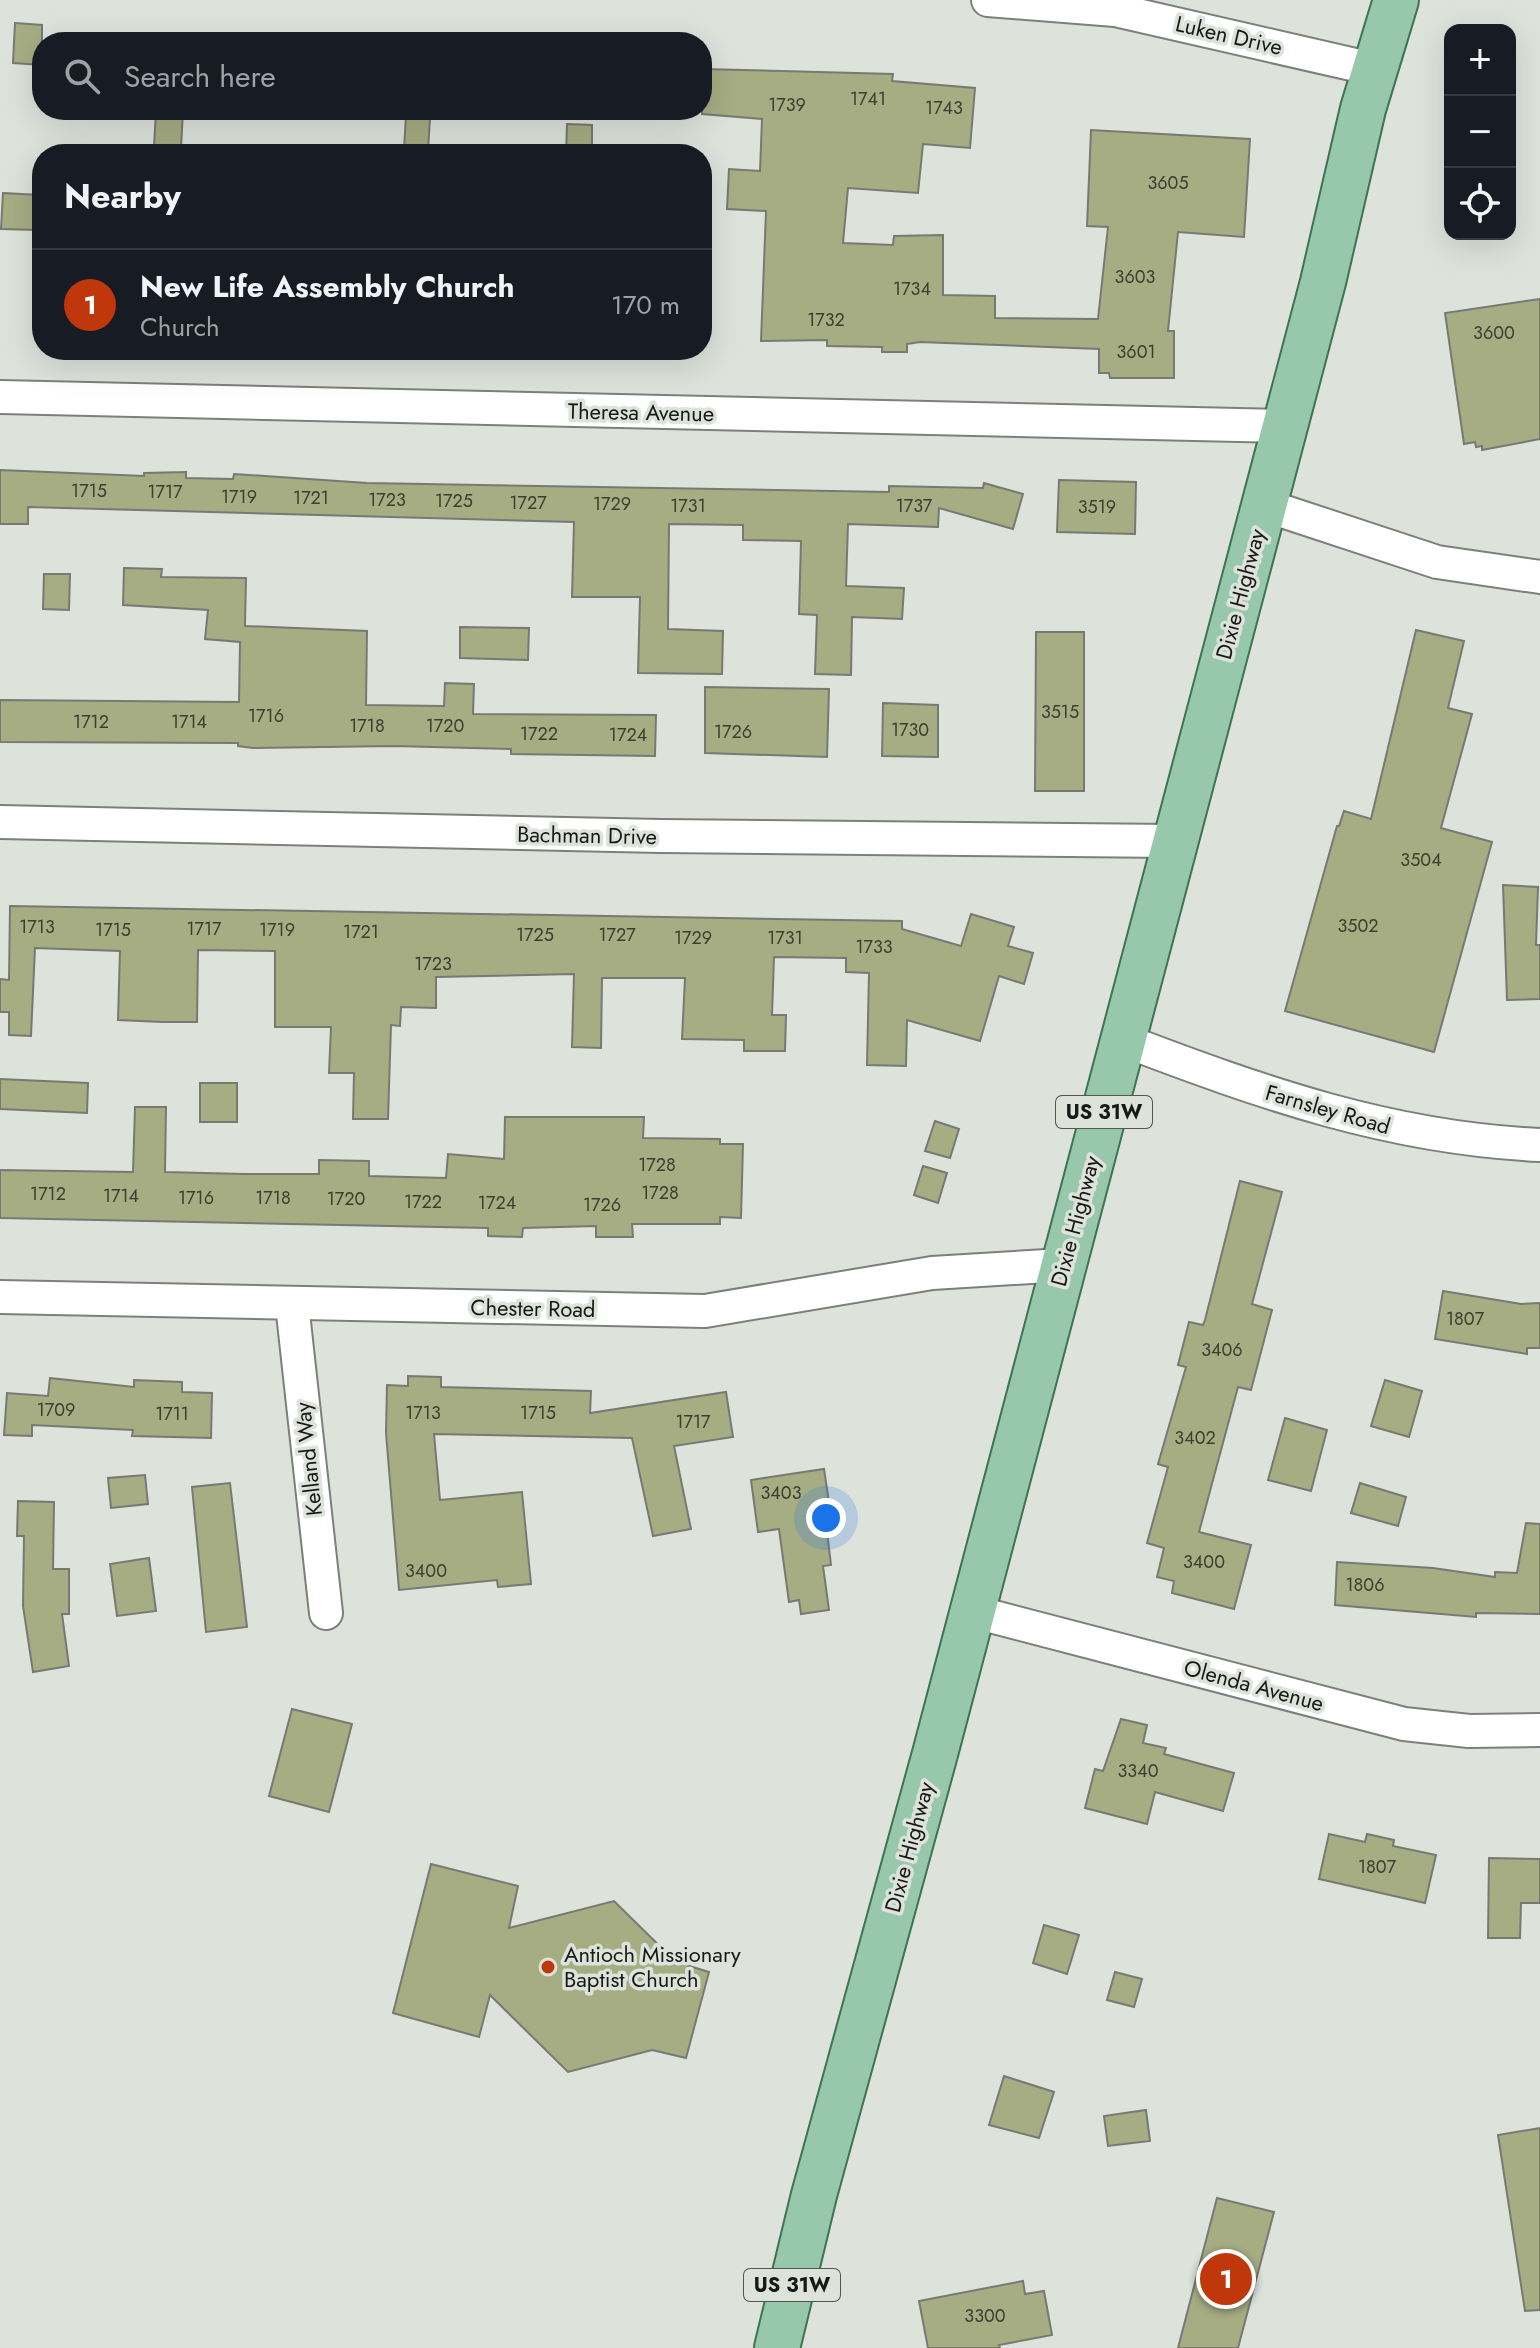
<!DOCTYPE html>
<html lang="en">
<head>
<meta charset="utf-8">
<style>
  :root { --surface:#171b24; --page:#20242c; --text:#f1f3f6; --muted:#9ea1a6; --line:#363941; --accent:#bf370a }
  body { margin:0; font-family:Jost,sans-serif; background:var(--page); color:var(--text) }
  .controls { position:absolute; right:24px; top:24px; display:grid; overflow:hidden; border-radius:16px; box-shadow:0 8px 32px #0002 }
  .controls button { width:72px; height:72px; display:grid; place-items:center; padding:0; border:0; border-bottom:2px solid var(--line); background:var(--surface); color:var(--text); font:40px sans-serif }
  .you { position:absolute; left:826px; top:1518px; width:28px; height:28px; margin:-20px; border:6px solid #fff; border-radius:50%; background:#1a73e8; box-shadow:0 0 0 12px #1a73e833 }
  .badge { display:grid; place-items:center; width:52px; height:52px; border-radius:50%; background:var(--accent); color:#fff; font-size:26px; font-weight:700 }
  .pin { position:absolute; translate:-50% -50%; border:4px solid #fff; box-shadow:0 2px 8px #0006 }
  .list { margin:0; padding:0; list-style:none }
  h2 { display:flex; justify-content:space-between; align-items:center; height:104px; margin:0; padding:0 32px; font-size:34px }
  h2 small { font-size:26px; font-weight:400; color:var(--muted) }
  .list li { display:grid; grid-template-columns:52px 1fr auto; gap:24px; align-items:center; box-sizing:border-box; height:112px; padding:0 32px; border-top:2px solid var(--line) }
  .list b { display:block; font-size:30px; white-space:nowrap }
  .list p { margin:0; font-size:26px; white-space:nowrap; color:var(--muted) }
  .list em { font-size:26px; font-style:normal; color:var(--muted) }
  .icon { flex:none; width:44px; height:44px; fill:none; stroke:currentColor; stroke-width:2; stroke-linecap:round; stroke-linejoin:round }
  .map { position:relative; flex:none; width:1540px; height:2348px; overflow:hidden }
  .search { position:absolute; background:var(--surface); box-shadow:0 8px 32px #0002; left:32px; top:32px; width:680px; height:88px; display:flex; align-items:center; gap:20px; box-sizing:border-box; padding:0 28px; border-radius:32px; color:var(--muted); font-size:30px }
  .panel { position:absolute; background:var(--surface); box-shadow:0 8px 32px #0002; left:32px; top:144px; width:680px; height:216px; border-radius:32px }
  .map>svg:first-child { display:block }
  .building { fill:#a6ad83; stroke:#787973; stroke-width:2 }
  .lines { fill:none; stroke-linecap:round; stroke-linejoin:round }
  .street-casing { stroke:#7c807a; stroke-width:36 }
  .primary-casing { stroke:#3e7353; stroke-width:48 }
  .street { stroke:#fff; stroke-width:32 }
  .primary { stroke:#98c8ac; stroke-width:44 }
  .poi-dot { fill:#bf370a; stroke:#dde2db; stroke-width:3 }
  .labels { text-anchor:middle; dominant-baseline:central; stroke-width:7; stroke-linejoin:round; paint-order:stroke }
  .number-label { font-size:18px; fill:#3c3e32 }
  .shield { fill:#dde2db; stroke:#535552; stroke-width:2 }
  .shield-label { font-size:20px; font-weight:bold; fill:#181917 }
  .street-label { font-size:22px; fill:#181917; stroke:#dde2db }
  .poi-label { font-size:22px; fill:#181917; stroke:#dde2db; text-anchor:start }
</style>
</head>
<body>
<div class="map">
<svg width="1540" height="2348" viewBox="0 0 1540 2348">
  <rect width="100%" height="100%" fill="#dde2db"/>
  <g class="building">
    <polygon points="15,23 42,25 42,65 13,63"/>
    <polygon points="702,69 893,74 892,81 975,88 970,148 923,144 918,193 848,188 843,243 893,245 894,236 943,235 943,295 995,296 995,318 1098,319 1108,227 1087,226 1091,130 1250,139 1244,237 1178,232 1168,331 1174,331 1174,378 1110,378 1109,373 1099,373 1099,349 920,342 907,344 907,352 882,352 882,347 827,346 827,340 761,341 766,211 727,209 729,169 760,171 762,119 702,114"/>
    <polygon points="156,110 183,110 181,149 154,147"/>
    <polygon points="406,116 430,118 428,151 404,149"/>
    <polygon points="567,124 592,125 592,154 566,154"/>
    <polygon points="3,193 40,195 39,230 1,229"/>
    <polygon points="1540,299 1540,439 1482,450 1482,446 1476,447 1475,442 1464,444 1445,313"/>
    <polygon points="0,470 144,476 144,473 186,472 186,478 233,479 234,474 367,483 889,492 889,486 983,488 984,483 1023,494 1013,529 939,508 938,527 848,524 846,586 904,588 902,619 852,617 851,675 815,674 817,615 799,614 801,541 743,540 743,525 669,524 668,629 723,631 722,674 638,673 640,597 572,597 574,522 28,507 28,524 0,524"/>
    <polygon points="1059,480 1136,482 1135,534 1057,532"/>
    <polygon points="124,568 162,569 161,577 246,578 245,626 367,631 366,705 444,706 445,683 474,684 473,714 656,715 655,756 511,754 511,749 394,746 253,748 238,746 238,743 0,742 0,700 239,702 240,642 205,639 208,610 123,605"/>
    <polygon points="44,574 70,574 69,610 43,609"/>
    <polygon points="460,627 529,628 528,660 460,658"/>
    <polygon points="1416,630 1464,641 1448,708 1472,714 1441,828 1492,842 1434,1052 1285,1011 1337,826 1339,826 1344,811 1371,819"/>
    <polygon points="1036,632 1084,632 1084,791 1035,791"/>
    <polygon points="705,687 829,689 827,757 705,753"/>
    <polygon points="883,703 938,705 938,757 882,756"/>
    <polygon points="1503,885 1538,887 1536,945 1540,945 1540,999 1507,1000"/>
    <polygon points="10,906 902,921 902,929 961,946 971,914 1014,927 1008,946 1033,953 1024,984 999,976 980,1041 907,1020 906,1066 867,1065 869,973 846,972 846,958 774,957 772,1015 786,1015 785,1051 744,1051 744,1040 682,1039 685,978 602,978 601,1048 572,1047 574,974 436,977 436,1008 401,1007 400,1026 391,1025 388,1119 353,1119 354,1073 329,1073 331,1027 275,1027 275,951 198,950 197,1022 162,1022 118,1020 120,951 35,948 31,1036 9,1035 9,1012 0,1012 0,979 9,980"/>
    <polygon points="0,1079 88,1083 87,1113 0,1109"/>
    <rect x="200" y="1083" width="37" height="39"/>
    <polygon points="135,1107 166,1107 165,1172 244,1174 319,1174 319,1160 369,1161 369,1176 446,1178 448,1154 504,1159 505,1117 644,1117 643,1138 720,1139 720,1144 743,1144 741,1218 720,1217 720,1224 632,1224 633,1237 596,1237 596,1226 523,1228 522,1237 488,1236 488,1228 0,1218 0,1170 133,1172"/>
    <polygon points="935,1121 959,1129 950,1158 925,1151"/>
    <polygon points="923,1166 947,1173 938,1203 914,1195"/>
    <polygon points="1240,1181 1282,1192 1252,1304 1272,1310 1251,1390 1238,1387 1199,1532 1251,1545 1234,1609 1172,1593 1174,1581 1157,1577 1164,1548 1147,1543 1168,1467 1158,1464 1186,1367 1178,1365 1189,1322 1203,1325 1205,1320"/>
    <polygon points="1443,1291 1521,1304 1540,1303 1540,1348 1527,1348 1527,1354 1435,1339"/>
    <polygon points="408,1376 441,1377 441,1387 591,1391 590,1413 726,1392 733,1437 674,1446 691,1529 653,1536 632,1438 434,1434 440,1500 522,1492 531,1584 498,1587 497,1580 399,1590 386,1433 387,1385 408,1386"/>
    <polygon points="50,1378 134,1387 134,1380 182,1382 182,1392 212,1393 211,1438 132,1436 133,1430 32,1425 32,1436 4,1435 7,1393 48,1396"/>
    <polygon points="1385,1380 1422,1391 1409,1437 1371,1426"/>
    <polygon points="1285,1418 1327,1430 1311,1491 1268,1480"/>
    <polygon points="824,1469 832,1522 826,1523 831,1565 823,1566 829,1610 801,1614 799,1600 789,1602 779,1529 758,1532 751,1480"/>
    <polygon points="145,1475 148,1504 111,1508 108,1478"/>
    <polygon points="230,1483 247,1627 206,1632 192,1487"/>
    <polygon points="1360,1483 1406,1497 1398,1526 1351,1513"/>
    <polygon points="18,1501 54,1502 53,1569 69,1569 69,1614 62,1614 69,1666 33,1672 23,1606 24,1536 17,1536"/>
    <polygon points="1526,1523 1540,1524 1540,1614 1476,1613 1476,1617 1335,1605 1337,1562 1433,1568 1495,1577 1495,1572 1517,1573"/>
    <polygon points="149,1558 156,1611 117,1616 110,1564"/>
    <polygon points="292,1709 352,1724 329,1812 269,1796"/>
    <polygon points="1121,1719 1147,1725 1143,1743 1166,1748 1164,1754 1234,1773 1223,1811 1155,1792 1147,1824 1085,1808 1095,1769 1103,1771"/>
    <polygon points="1329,1834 1365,1842 1367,1834 1394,1840 1393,1846 1436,1855 1425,1903 1319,1879"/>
    <polygon points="1489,1858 1540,1859 1540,1903 1521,1903 1520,1938 1488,1938"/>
    <polygon points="431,1864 518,1886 509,1928 614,1901 676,1962 709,1972 686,2058 652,2050 568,2072 490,1995 479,2037 393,2013"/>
    <polygon points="1044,1925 1079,1935 1067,1974 1033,1963"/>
    <polygon points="1115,1972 1142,1979 1134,2007 1107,2000"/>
    <polygon points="1004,2076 1054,2092 1039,2138 989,2125"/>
    <polygon points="1146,2110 1150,2141 1108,2146 1104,2116"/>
    <polygon points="1540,2128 1540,2310 1525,2311 1498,2135"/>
    <polygon points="1217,2198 1274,2212 1238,2348 1178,2348"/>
    <polygon points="1023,2281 1025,2294 1044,2291 1052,2335 999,2345 1000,2348 928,2348 919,2301"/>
  </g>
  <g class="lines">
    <defs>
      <g id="street">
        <polyline points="988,0 1115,10 1373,69"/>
        <polyline points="0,397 1283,426"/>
        <polyline points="1264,505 1437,562 1540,577"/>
        <polyline points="0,822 661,836 1173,841"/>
        <path d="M1123,1040C1263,1093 1389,1138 1540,1145"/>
        <polyline points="0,1297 705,1311 932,1273 1063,1265"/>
        <polyline points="292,1304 326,1613"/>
        <polyline points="971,1611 1404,1724 1469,1731 1540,1730"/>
      </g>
      <polyline id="primary" points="777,2348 814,2195 936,1750 1323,282 1363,109 1396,0"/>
    </defs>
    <use href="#street" class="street-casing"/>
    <use href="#primary" class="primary-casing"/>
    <use href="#street" class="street"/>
    <use href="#primary" class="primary"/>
  </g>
  <circle class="poi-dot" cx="548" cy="1967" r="8"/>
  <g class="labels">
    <g class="number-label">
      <text x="868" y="99">1741</text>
      <text x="787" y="105">1739</text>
      <text x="944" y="108">1743</text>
      <text x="1168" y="183">3605</text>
      <text x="1135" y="277">3603</text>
      <text x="912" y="289">1734</text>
      <text x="826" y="320">1732</text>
      <text x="1494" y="333">3600</text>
      <text x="1136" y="352">3601</text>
      <text x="89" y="491">1715</text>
      <text x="165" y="492">1717</text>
      <text x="239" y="497">1719</text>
      <text x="311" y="498">1721</text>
      <text x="387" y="500">1723</text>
      <text x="454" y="501">1725</text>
      <text x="528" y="503">1727</text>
      <text x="612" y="504">1729</text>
      <text x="688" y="506">1731</text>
      <text x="914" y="506">1737</text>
      <text x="1097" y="507">3519</text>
      <text x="1060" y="712">3515</text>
      <text x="266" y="716">1716</text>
      <text x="91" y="722">1712</text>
      <text x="189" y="722">1714</text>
      <text x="367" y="726">1718</text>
      <text x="445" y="726">1720</text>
      <text x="910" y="730">1730</text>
      <text x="733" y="732">1726</text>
      <text x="539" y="734">1722</text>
      <text x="628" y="735">1724</text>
      <text x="1421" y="860">3504</text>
      <text x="1358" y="926">3502</text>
      <text x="37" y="927">1713</text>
      <text x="204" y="929">1717</text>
      <text x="113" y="930">1715</text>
      <text x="277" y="930">1719</text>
      <text x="361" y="932">1721</text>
      <text x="535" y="935">1725</text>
      <text x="617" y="935">1727</text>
      <text x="693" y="938">1729</text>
      <text x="785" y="938">1731</text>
      <text x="874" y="947">1733</text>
      <text x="433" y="964">1723</text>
      <text x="657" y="1165">1728</text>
      <text x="660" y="1193">1728</text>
      <text x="48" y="1194">1712</text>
      <text x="121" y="1196">1714</text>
      <text x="196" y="1198">1716</text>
      <text x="273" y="1198">1718</text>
      <text x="346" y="1199">1720</text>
      <text x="423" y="1202">1722</text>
      <text x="497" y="1203">1724</text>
      <text x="602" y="1205">1726</text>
      <text x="1465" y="1319">1807</text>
      <text x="1222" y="1350">3406</text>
      <text x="56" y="1410">1709</text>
      <text x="423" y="1413">1713</text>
      <text x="538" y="1413">1715</text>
      <text x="172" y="1414">1711</text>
      <text x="693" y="1422">1717</text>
      <text x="1195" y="1438">3402</text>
      <text x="781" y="1493">3403</text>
      <text x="1204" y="1562">3400</text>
      <text x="426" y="1571">3400</text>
      <text x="1365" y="1585">1806</text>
      <text x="1138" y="1771">3340</text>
      <text x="1377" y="1867">1807</text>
      <text x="985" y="2316">3300</text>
    </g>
    <g class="shield">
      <rect x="1056" y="1096" width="96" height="32" rx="6"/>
      <rect x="744" y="2269" width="96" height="32" rx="6"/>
    </g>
    <g class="shield-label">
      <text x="1104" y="1112">US 31W</text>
      <text x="792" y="2285">US 31W</text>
    </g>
    <g class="street-label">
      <text transform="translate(1229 35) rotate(13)">Luken Drive</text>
      <text transform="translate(641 412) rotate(1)">Theresa Avenue</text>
      <text transform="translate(1240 594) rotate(-75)">Dixie Highway</text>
      <text transform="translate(587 835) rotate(1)">Bachman Drive</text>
      <text transform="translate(1328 1109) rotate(16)">Farnsley Road</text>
      <text transform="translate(1075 1221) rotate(-75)">Dixie Highway</text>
      <text transform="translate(533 1308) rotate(1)">Chester Road</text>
      <text transform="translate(308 1459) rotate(-96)">Kelland Way</text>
      <text transform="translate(1254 1685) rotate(15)">Olenda Avenue</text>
      <text transform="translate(909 1847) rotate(-75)">Dixie Highway</text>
    </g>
    <g class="poi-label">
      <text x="564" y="1954">Antioch Missionary<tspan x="564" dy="25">Baptist Church</tspan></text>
    </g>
  </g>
</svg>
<div class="controls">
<button>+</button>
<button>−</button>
<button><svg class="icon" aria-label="locate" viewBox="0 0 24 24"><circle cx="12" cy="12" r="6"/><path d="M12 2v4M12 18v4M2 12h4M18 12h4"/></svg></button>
</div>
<div class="you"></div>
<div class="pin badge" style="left:1226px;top:2279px">1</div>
<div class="search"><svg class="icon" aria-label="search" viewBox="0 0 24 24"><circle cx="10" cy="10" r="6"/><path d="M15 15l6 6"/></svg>Search here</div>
<section class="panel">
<h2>Nearby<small></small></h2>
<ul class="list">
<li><span class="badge">1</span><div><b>New Life Assembly Church</b><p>Church</p></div><em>170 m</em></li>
</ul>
</section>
</div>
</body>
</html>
